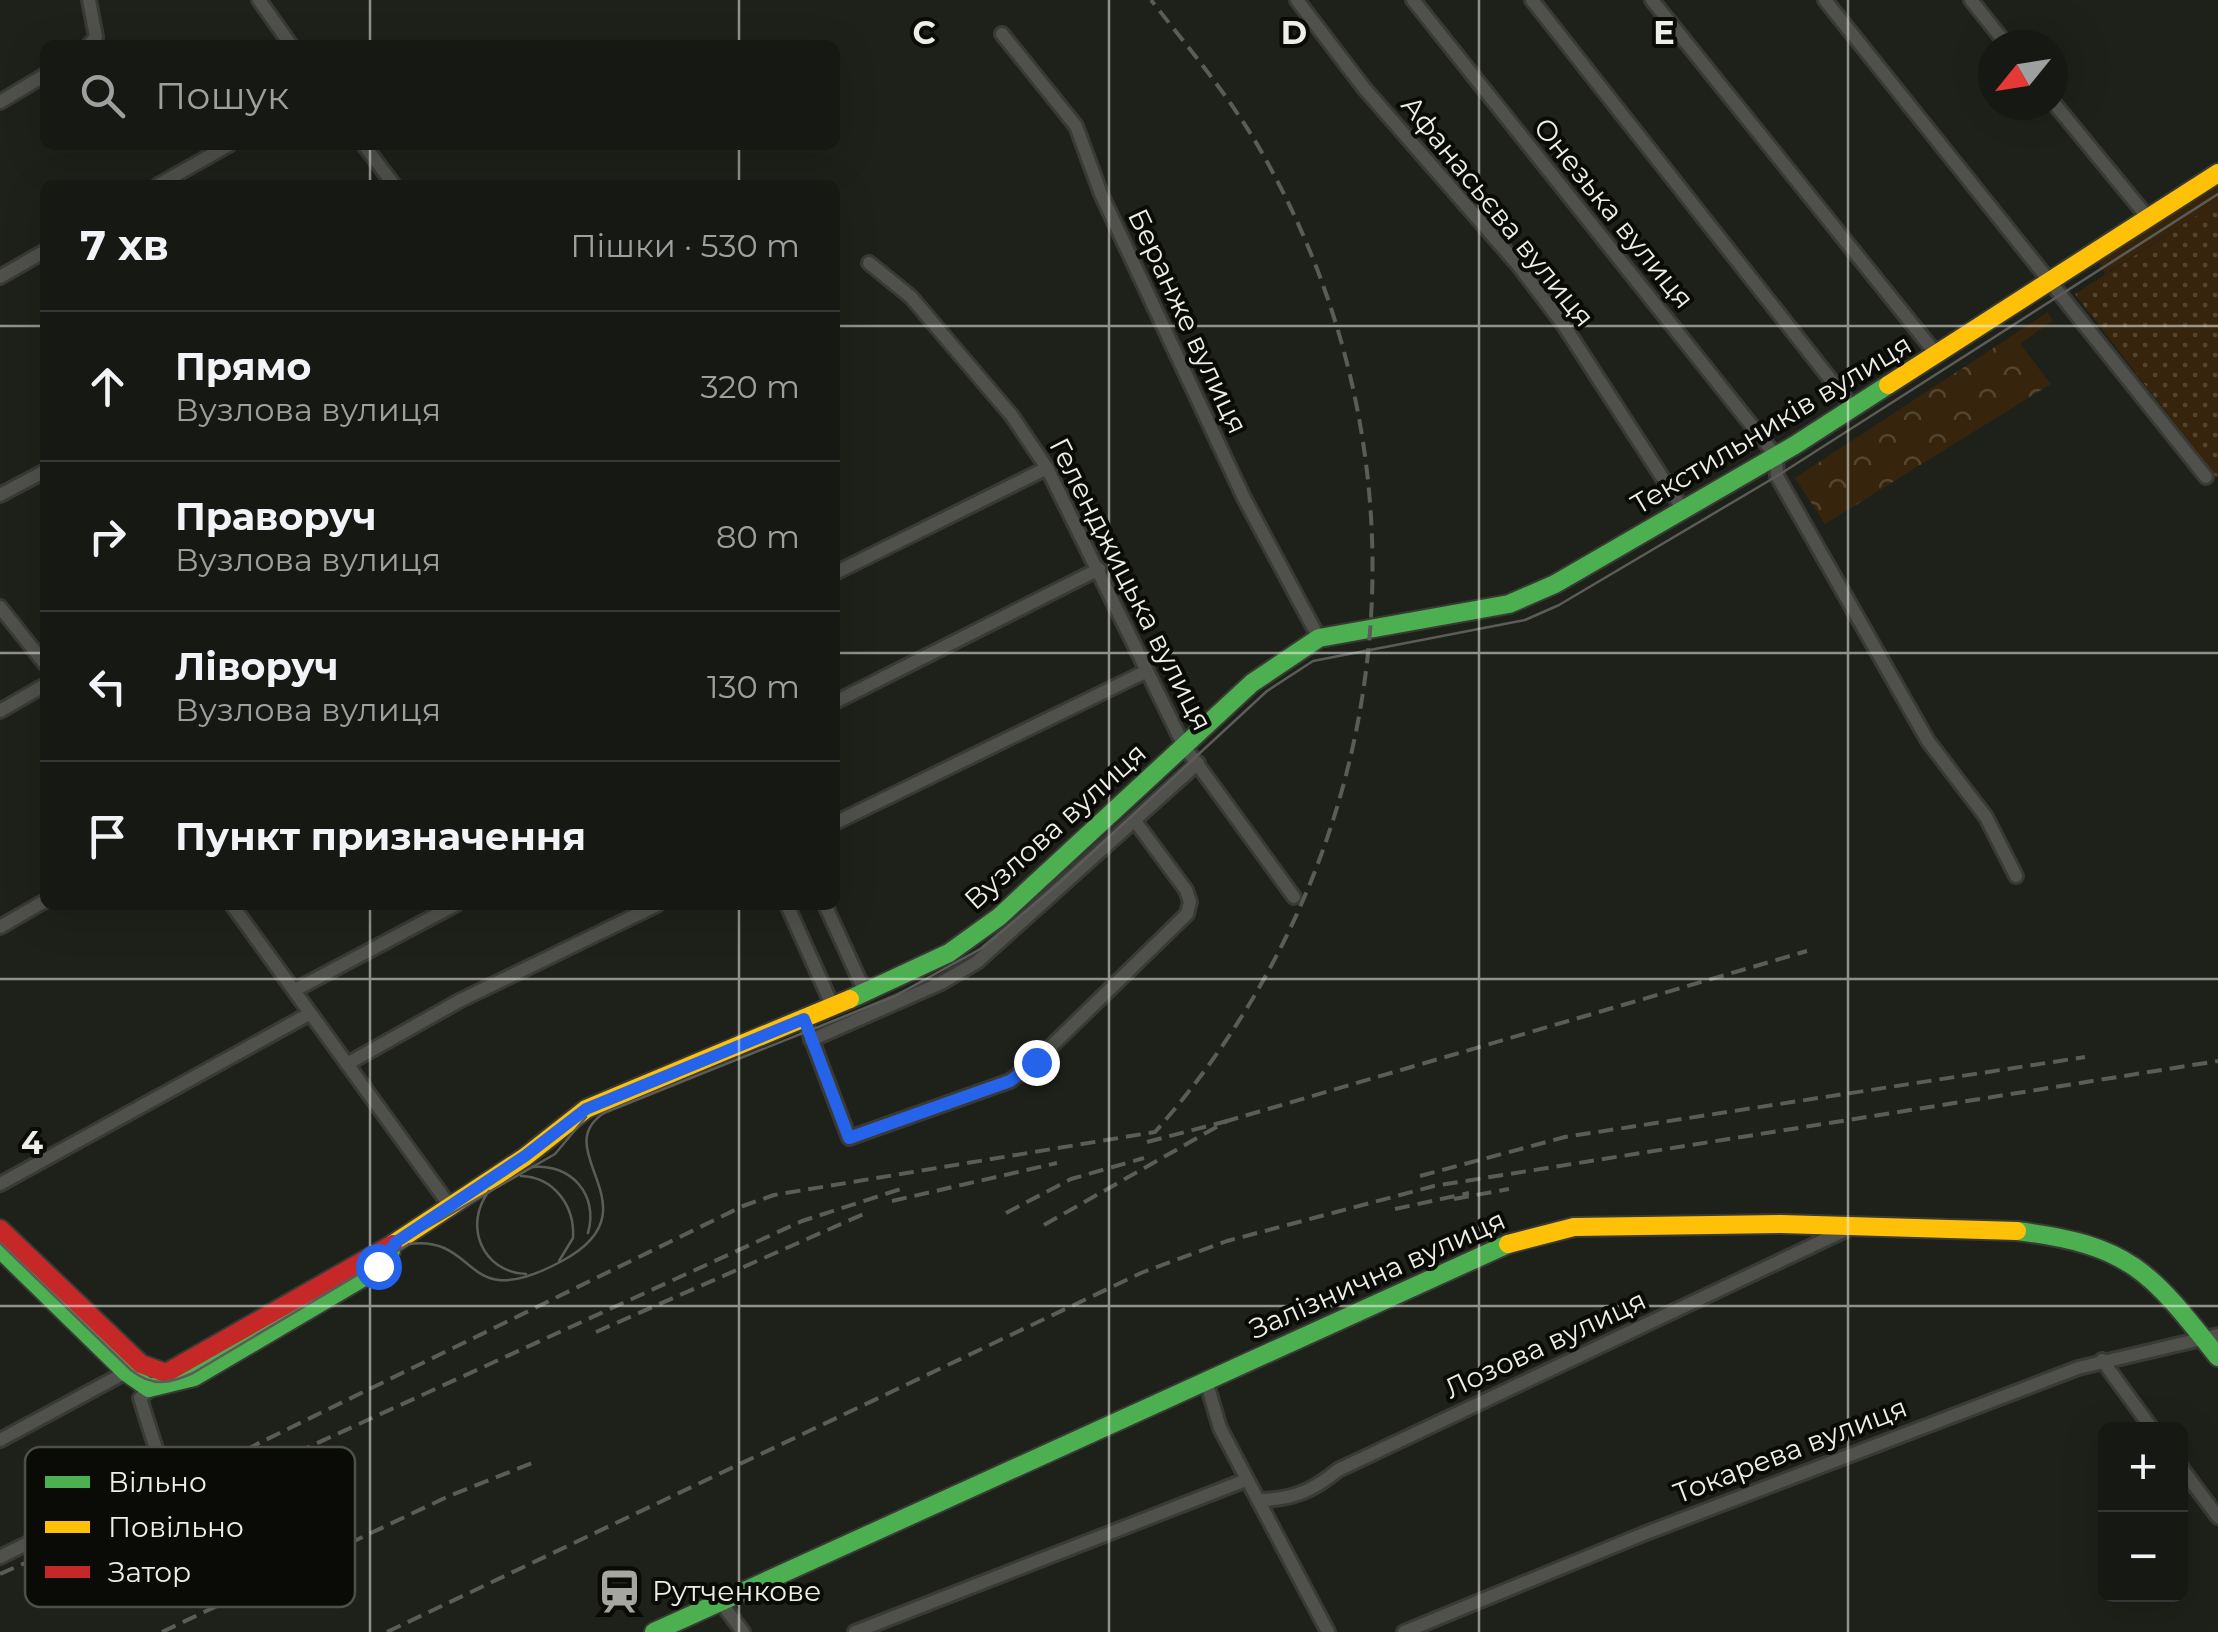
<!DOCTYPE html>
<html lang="uk">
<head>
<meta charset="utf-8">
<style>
  :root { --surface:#161814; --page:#232522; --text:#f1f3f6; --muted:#9ea0a0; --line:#353734 }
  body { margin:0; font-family:Montserrat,sans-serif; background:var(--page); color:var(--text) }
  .controls { position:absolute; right:30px; bottom:30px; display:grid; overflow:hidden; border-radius:15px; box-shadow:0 10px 40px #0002 }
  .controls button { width:90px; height:90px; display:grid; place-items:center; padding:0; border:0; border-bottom:2px solid var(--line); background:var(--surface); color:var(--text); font:50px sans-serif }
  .compass { position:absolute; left:1978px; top:30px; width:90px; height:90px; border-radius:50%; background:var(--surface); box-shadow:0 10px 40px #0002; rotate:240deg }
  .stop { position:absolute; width:30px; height:30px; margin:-22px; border:8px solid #2563eb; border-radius:50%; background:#fff }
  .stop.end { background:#2563eb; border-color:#fff; box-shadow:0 2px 10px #0008 }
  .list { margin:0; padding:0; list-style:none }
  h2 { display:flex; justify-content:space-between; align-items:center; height:130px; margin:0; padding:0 40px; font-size:42px }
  h2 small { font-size:32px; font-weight:400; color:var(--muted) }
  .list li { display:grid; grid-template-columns:65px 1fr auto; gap:30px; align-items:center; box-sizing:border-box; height:150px; padding:0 40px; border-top:2px solid var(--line) }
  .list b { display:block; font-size:38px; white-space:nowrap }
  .list p { margin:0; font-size:32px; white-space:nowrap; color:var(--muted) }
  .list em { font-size:32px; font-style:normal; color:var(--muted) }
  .icon { flex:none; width:55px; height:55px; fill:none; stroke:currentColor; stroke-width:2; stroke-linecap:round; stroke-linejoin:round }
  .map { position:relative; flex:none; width:2218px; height:1632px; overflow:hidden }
  .search { position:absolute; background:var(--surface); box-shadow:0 10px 40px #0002; left:40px; top:40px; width:800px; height:110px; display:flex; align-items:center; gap:25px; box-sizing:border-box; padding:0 35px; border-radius:15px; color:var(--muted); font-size:38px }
  .panel { position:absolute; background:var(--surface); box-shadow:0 10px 40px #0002; left:40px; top:180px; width:800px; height:730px; border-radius:15px }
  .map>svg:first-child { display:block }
  .grass { fill:#36250c }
  .forest { fill:url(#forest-crowns) }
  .park { fill:url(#park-dots) }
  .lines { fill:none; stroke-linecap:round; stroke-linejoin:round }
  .street-casing { stroke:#393a36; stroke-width:18 }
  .fast-casing { stroke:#393a36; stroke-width:22 }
  .slow-casing { stroke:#393a36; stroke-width:22 }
  .jam-casing { stroke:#393a36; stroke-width:22 }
  .street { stroke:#50514d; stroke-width:12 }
  .fast { stroke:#4caf50; stroke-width:18 }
  .slow { stroke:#ffc107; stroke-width:18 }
  .jam { stroke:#c62828; stroke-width:18 }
  .tram { stroke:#5b5c58; stroke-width:2.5 }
  .rail { stroke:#5b5c58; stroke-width:4; stroke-dasharray:15 8; stroke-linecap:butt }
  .route { stroke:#2563eb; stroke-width:12 }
  .grid { fill:none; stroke:#eceee7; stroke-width:2.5; stroke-opacity:0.55 }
  .labels { text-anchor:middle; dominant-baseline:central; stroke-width:8; stroke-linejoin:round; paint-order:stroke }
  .street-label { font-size:28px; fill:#eceee7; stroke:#0a0b07 }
  .poi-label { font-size:28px; fill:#eceee7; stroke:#0a0b07; text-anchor:start }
  .key { fill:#0a0b07; stroke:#4e4f4a; stroke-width:2.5 }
  .key-label { font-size:28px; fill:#eceee7 }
  .grid-label { font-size:32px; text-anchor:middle; font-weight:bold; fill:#eceee7; stroke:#0a0b07; stroke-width:8; stroke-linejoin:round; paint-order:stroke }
</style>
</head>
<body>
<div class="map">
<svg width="2218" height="1632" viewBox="0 0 2218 1632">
  <defs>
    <pattern id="forest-crowns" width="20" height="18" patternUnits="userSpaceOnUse" patternTransform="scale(2.5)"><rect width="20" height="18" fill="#36250c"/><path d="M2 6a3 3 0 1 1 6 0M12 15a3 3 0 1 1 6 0" fill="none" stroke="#53452f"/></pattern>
    <pattern id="park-dots" width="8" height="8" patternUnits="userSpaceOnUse" patternTransform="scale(2.5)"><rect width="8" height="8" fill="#36250c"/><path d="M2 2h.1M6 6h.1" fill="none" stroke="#53452f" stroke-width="1.8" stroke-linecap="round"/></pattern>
  </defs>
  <rect width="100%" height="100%" fill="#1e201a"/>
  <polygon class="grass" points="2218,172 2218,202 2105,274 2094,253"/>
  <polygon class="forest" points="2048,312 2052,321 2020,344 2051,384 1825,524 1795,478"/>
  <polygon class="park" points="2218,202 2218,476 2216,477 2075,294"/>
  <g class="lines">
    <defs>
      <g id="street">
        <polyline points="259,0 291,45"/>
        <polyline points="1297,0 1364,88 1518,265 1563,324 1684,511"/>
        <polyline points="1413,0 1776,456 1777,476 1928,741 1986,817 2016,876"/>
        <polyline points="1532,0 1853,408"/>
        <polyline points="1652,0 1937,355"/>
        <polyline points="1825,0 2206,477"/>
        <polyline points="1971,0 2007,45"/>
        <polyline points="1002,34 1076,126 1101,194 1244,498 1319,638"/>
        <polyline points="89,45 96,37 89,0"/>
        <polyline points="0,102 45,75"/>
        <polyline points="2053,102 2149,219"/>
        <polyline points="364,145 394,185"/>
        <polyline points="158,185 229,145"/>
        <polyline points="869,263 911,297 1012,416 1047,468 1184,746 1294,897"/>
        <polyline points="0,277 45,251"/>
        <polyline points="0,495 45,471"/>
        <polyline points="835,573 1047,468"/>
        <polyline points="0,607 45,664"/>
        <polyline points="835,702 1099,569"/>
        <polyline points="0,711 45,685"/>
        <polyline points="835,823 1145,672"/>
        <polyline points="232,905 450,1206"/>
        <polyline points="787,905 833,1007"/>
        <polyline points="825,905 865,992"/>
        <polyline points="0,927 45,901"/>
        <polyline points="295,990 455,905"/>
        <polyline points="804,1019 849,1138 1010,1081 1036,1061 1187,914 1190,902 1186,890 1135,821"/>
        <polyline points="811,1040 941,983 977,962 1198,763"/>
        <polyline points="347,1064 459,1001 657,905"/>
        <polyline points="0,1184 309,1014"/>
        <polyline points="2102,1360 2153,1430"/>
        <polyline points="1206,1381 1220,1428 1328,1632"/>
        <polyline points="0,1440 130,1370"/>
        <polyline points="2180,1466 2218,1517"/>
        <path d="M1258,1500C1291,1500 1313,1491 1338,1470L1852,1227"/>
        <polyline points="0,1557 119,1498 157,1452 140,1398 154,1386"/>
        <polyline points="720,1601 743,1632"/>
        <polyline points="855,1632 1246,1480"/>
        <polyline points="1404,1632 1641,1535 2078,1368 2218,1335"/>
      </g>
      <g id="fast">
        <polyline points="850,999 949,953 999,917 1252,683 1319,638 1509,604 1555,584 1795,445 1888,385"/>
        <path d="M2017,1231C2130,1245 2150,1271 2218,1357"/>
        <polyline points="0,1249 126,1372 149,1388 194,1377 369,1274 391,1251"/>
        <polyline points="654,1632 1508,1244"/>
      </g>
      <g id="slow">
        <polyline points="1888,385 2218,173"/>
        <polyline points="393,1244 525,1157 586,1109 850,999"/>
        <polyline points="1508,1244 1574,1227 1781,1224 2017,1231"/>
      </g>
      <polyline id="jam" points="0,1229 141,1364 166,1373 393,1244"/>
    </defs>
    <use href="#street" class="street-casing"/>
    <use href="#fast" class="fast-casing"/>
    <use href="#slow" class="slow-casing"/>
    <use href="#jam" class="jam-casing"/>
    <use href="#street" class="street"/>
    <use href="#fast" class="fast"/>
    <use href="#slow" class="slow"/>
    <use href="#jam" class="jam"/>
    <g class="tram">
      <path d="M532,1167C571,1163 599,1195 588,1233"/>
      <path d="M521,1176C554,1177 575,1206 573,1238L559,1261"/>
      <path d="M489,1191C463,1225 482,1272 526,1274"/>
      <polyline points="402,1242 555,1154 586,1117"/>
      <path d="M0,1243L131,1370C152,1387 169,1384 193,1373L409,1244C482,1235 460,1316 562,1261C659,1209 546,1151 604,1113L895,996L982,948L1057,885L1267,691L1313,661L1525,620L1559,605L1777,476L2218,194"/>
    </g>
    <g class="rail">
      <polyline points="1147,1142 1227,1121"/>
      <polyline points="1420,1176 1565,1137 2085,1057"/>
      <polyline points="1454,1199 1509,1189"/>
      <polyline points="892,1201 1057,1163"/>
      <polyline points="1395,1209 1469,1193"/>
      <polyline points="1006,1213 1071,1179 1144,1158"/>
      <polyline points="1044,1225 1227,1121 1807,951"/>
      <polyline points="596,1332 866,1213"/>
      <polyline points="169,1506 217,1489 802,1221 907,1187"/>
      <path d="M0,1574L98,1531L245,1450L743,1206L774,1195L1155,1132C1395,861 1443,478 1266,160C1235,103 1191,51 1151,0"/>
      <polyline points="162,1632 449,1496 532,1463"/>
      <polyline points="387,1632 1141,1273 1227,1241 1434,1186 2218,1061"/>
    </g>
  </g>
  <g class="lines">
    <polyline class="route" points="378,1266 396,1242 525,1156 586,1109 804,1019 849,1138 1010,1081 1036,1062"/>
  </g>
  <path class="grid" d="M370,0V45M739,0V45M1109,0V1632M1479,0V1632M1848,0V1632M370,145V185M739,145V185M0,326H45M835,326H2218M0,653H45M835,653H2218M370,905V1632M739,905V1632M0,979H2218M0,1306H2218"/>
  <defs>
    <symbol id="station-bare" viewBox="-9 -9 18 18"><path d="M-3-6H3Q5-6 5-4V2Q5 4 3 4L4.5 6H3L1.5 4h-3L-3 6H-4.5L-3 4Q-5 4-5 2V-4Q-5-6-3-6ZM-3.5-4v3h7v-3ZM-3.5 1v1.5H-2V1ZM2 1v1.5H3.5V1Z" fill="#a4a69f" stroke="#0a0b07" stroke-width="2.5" paint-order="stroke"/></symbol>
  </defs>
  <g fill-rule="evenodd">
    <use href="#station-bare" x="588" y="1560" width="63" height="63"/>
  </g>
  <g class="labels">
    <g class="street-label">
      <text transform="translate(1498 211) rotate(51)">Афанасьєва вулиця</text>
      <text transform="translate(1614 213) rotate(51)">Онезька вулиця</text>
      <text transform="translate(1188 321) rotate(65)">Беранже вулиця</text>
      <text transform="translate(1771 424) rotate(-31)">Текстильників вулиця</text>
      <text transform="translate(1131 584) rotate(63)">Геленджицька вулиця</text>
      <text transform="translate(1055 826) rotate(-42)">Вузлова вулиця</text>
      <text transform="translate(1377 1274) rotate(-24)">Залізнична вулиця</text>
      <text transform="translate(1545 1344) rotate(-25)">Лозова вулиця</text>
      <text transform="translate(1790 1450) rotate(-21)">Токарева вулиця</text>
    </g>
    <g class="poi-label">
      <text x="652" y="1591">Рутченкове</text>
    </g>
  </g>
  <rect x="25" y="1447" width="330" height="160" rx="15" class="key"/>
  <rect x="45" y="1476" width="45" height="12" fill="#4caf50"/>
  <rect x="45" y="1521" width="45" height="12" fill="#ffc107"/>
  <rect x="45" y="1566" width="45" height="12" fill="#c62828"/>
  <g class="key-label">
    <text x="108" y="1492">Вільно</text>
    <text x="108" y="1537">Повільно</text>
    <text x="108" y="1582">Затор</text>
  </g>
  <g class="grid-label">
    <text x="924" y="44">C</text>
    <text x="1294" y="44">D</text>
    <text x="1664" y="44">E</text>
    <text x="32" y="1154">4</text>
  </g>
</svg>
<div class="controls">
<button>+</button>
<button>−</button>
</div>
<svg class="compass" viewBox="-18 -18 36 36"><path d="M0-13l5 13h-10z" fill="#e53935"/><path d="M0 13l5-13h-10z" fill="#9ea0a0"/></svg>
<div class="stop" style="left:378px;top:1266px"></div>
<div class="stop end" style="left:1036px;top:1062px"></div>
<div class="search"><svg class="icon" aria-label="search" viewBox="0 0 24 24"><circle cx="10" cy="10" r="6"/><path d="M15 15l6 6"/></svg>Пошук</div>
<section class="panel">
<h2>7 хв<small>Пішки · 530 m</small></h2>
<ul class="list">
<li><svg class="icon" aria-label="ahead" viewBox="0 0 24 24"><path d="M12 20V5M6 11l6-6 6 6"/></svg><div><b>Прямо</b><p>Вузлова вулиця</p></div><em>320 m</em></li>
<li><svg class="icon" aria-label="right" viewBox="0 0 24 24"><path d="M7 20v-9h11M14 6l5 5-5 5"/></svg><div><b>Праворуч</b><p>Вузлова вулиця</p></div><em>80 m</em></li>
<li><svg class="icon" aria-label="left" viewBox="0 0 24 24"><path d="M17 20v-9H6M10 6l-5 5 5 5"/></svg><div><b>Ліворуч</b><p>Вузлова вулиця</p></div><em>130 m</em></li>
<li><svg class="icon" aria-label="arrive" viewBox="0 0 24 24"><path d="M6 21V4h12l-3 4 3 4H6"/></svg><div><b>Пункт призначення</b></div></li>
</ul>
</section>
</div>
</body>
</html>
